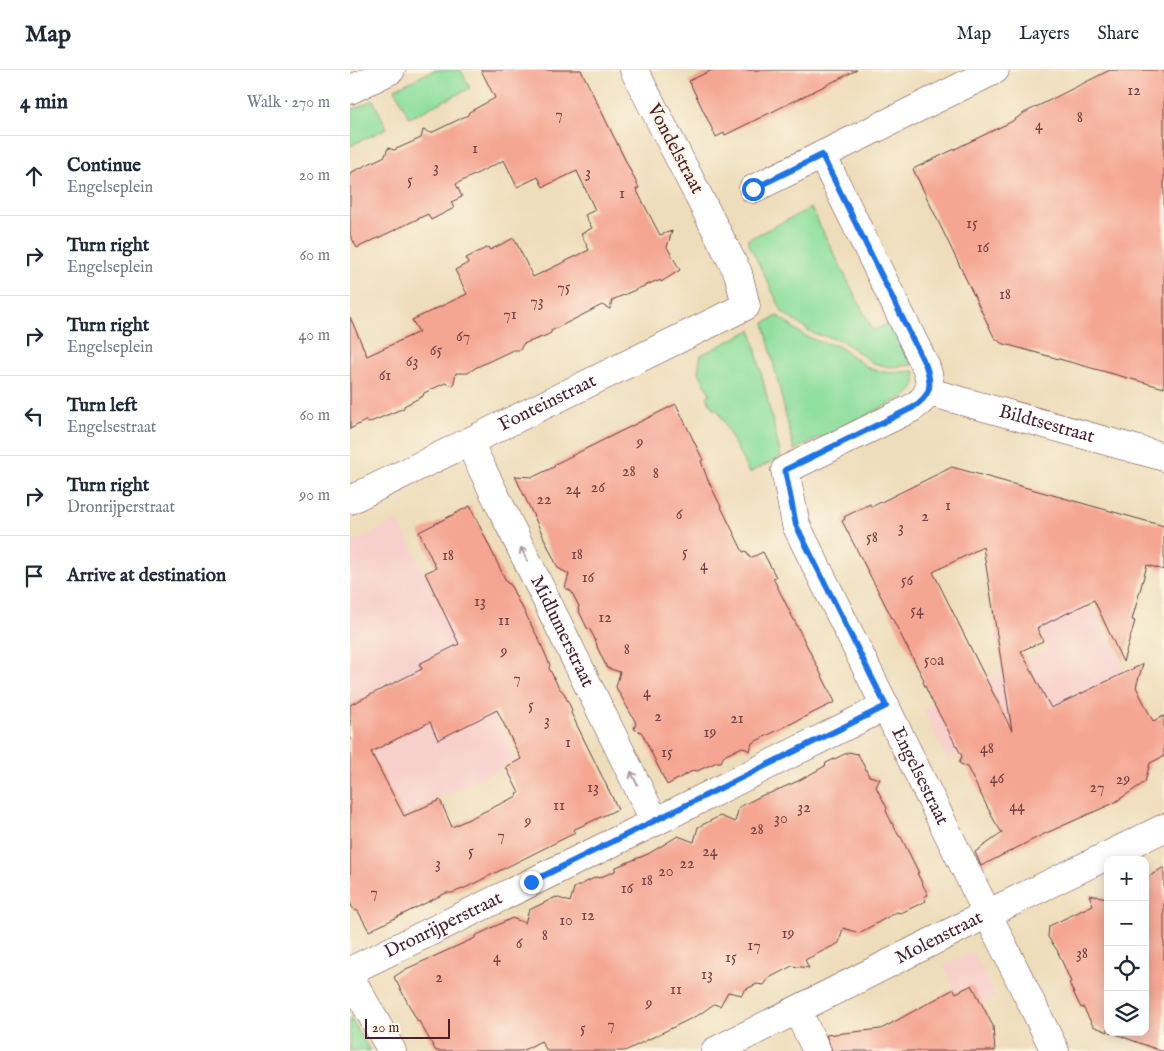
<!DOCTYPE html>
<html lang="en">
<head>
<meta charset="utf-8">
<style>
  :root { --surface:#fff; --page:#f2f2f3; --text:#1f2937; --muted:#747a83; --line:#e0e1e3 }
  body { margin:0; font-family:"IM FELL English",serif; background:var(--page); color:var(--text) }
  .controls { position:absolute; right:15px; bottom:15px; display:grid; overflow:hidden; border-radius:10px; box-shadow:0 2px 12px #0003 }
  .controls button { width:45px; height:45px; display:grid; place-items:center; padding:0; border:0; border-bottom:1px solid var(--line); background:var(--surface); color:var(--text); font:25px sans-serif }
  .scale { position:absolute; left:15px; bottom:12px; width:85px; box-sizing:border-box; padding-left:5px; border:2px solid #4a1f2b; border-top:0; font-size:14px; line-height:18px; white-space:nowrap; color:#4a1f2b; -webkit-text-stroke:4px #fcf5e5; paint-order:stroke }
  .stop { position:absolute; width:15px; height:15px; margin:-11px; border:4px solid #1a73e8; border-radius:50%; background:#fff }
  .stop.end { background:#1a73e8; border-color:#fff; box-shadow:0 1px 5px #0008 }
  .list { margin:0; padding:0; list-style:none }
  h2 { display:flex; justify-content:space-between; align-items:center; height:65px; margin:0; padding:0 20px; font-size:21px }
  h2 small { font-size:16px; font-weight:400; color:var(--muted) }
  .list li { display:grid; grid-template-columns:32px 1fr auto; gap:15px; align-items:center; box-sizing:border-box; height:80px; padding:0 20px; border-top:1px solid var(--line) }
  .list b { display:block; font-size:19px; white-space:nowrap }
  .list p { margin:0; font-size:16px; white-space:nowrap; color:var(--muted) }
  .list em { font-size:16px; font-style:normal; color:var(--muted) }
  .icon { flex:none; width:28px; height:28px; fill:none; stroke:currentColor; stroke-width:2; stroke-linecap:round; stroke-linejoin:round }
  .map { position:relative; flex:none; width:814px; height:981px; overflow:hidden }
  header { display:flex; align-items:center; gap:30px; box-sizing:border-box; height:70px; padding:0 25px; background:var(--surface); border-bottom:1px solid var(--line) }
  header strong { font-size:24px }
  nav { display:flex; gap:28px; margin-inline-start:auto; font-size:18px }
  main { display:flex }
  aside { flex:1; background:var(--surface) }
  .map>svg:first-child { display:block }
  .built { fill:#f7d0cb }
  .green { fill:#8fdf9e; stroke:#6c7f64 }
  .building { fill:#f4a692; fill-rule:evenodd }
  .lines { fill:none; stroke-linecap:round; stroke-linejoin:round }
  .minor-casing { stroke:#633c40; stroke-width:29 }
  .minor { stroke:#fff; stroke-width:28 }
  .oneway { stroke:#ae9aa0 }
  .route { stroke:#1a73e8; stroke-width:6 }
  .labels { text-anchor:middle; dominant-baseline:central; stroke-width:4.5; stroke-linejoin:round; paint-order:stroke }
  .number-label { font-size:16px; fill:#744145 }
  .street-label { font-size:19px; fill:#4a1f2b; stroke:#fcf5e5 }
</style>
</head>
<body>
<header>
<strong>Map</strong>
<nav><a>Map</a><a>Layers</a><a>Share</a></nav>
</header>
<main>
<aside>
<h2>4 min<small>Walk · 270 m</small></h2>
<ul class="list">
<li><svg class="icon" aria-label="ahead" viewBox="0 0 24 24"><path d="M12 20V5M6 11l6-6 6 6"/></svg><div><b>Continue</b><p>Engelseplein</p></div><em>20 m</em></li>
<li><svg class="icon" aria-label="right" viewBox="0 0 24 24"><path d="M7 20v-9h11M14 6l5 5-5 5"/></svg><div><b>Turn right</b><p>Engelseplein</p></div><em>60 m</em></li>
<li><svg class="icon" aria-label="right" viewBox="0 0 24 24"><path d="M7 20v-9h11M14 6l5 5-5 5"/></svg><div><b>Turn right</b><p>Engelseplein</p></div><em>40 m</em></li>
<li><svg class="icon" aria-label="left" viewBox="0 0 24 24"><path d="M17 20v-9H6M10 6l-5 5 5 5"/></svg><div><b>Turn left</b><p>Engelsestraat</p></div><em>60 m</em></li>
<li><svg class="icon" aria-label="right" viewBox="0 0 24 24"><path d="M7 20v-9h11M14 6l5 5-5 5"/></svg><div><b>Turn right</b><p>Dronrijperstraat</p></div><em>90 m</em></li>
<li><svg class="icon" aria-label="arrive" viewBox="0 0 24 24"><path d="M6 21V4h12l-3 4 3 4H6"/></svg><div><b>Arrive at destination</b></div></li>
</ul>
</aside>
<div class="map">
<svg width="814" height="981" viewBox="0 0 814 981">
  <rect width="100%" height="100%" fill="#fcf5e5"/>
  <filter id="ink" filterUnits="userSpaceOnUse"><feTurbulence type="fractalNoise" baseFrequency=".02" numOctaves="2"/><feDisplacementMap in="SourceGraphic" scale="10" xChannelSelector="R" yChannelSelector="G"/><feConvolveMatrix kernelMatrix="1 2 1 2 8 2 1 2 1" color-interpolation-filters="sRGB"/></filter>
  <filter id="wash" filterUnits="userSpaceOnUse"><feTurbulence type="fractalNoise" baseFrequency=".0096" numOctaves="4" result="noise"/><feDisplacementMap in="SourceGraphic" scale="20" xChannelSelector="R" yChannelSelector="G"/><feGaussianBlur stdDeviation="1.12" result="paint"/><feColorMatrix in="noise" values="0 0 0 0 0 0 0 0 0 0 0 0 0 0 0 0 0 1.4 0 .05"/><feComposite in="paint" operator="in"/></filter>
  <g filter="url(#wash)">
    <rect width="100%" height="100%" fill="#eeddba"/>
    <g class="built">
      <polygon points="48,450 166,691 55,745 34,707 0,723 0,473"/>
      <polygon points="698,525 744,539 775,602 597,689 573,640 698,579 677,535"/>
      <polygon points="623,881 646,928 594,953 583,930 605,919 593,896"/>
    </g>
    <g class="green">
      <polygon points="84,0 111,0 120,18 59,48 45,19"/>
      <polygon points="23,30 37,58 0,76 0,41"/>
      <polygon points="461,138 523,261 541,252 562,295 540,297 523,293 491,270 464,264 433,243 397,170"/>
      <path d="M428,246L453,265L470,272L488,276L520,299L539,303L565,301C567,311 564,319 556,326L444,380L414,253Z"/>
      <polygon points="401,260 431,387 399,403 368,340 363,339 357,327 360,324 348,300 351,285"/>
      <polygon points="0,947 20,981 0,981"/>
    </g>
    <g id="blocks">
      <g class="building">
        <polygon points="131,0 231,0 289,118 286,119 310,165 322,161 317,177 330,200 311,212 310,210 307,212 306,211 262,230 260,239 252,235 201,261 201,263 195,266 173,274 170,280 163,280 125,298 118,303 106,303 103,316 95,313 74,323 73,326 54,336 54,338 18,353 17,350 0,359 0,247 17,286 69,262 62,250 117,224 105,200 118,193 116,188 138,177 140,180 164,168 183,207 239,180 231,164 242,158 235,145 245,140 227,101 193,117 188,107 167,117 154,90 106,114 112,127 101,132 104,138 81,150 78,144 7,178 0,165 0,103 35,86 38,78 44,80 71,68 73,60 81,63 118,45 119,42 145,28"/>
        <polygon points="362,0 507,0 375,65 374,63 366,67 339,11"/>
        <polygon points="760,0 814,0 814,318 651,273 644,267 563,99 661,52 674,43"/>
        <polygon points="326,334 353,390 351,391 357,408 393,482 396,481 400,488 413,482 426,507 423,508 485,632 402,673 400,681 392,677 374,686 371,692 367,692 347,701 344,700 317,715 293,665 291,662 284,659 286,653 266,617 270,602 257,598 247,577 247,575 244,567 240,560 237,558 228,539 229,536 221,521 215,518 219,504 208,498 165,406 183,407 204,397 205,394"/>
        <path d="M602,397L814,456V500L797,495L782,550L785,551L773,592L744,530L687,558L693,571L671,581L701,638L793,594L786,617L803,651L814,646V686L800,693L795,712L764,733L694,764L631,796L625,782L652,763L645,752L617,697L609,693L612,686L582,631L573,612L574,610L492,451L495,449L494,447L520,434L521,437ZM633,477L642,533L662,661L583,502Z"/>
        <path d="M120,436L157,513L160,514L170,535H171L190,572L200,595L199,598L209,618L214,623L222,640L221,643L268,739L223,760L225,763L115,818L102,823H96L19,861L8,841L4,840L0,833V635L72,599L69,594L109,574L75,503L86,498L69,462ZM147,640L171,689L156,697L169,723L166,724L167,726L102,757L90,730L54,746L21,682L80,652L88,670Z"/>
        <polygon points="499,682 508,684 519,706 530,709 526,717 537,738 536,741 542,753 549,766 551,767 569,803 567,803 578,825 574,827 576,831 551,843 547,842 509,863 493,858 489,873 455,890 459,898 442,896 419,908 414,915 407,914 394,920 392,925 378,922 370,936 364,934 350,944 275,981 197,981 191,971 172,981 86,981 69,951 68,952 44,907 56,899 125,868 125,866 162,848 175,853 179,840 206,827 220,832 224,818 246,807 249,808 265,801 266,797 298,784 328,766 344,772 348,757 370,746 385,752 389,737 415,724 418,724 448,711 475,696 476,693"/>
        <polygon points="814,797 814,981 811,981 760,962 795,962 795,809"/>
        <polygon points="739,825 758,828 758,962 743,956 733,937 731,938 719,913 721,912 707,880 698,867 699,856 743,835"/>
        <polygon points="622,915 643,956 645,981 482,981 476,965 531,959 604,919 606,923"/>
      </g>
    </g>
  </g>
  <g filter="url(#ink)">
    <use href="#blocks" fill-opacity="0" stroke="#633c40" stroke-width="1"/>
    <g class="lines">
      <defs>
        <g id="minor">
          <polyline points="0,20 41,0"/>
          <path id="s1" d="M472,85L576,297C583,317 580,326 562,338L435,400L446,455L705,981"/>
          <polyline points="403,119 645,0"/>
          <path id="s2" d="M579,322L814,387"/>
          <path id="s3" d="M119,372L305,752"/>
          <path id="s4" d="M0,430L396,236L388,203L284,0"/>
          <path id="s5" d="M0,901L305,752L536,636"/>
          <polyline points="0,907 42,981"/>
          <polyline points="447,940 467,981"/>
          <path id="s6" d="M365,981L637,844L814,758"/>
        </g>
      </defs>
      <use href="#minor" class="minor-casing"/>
      <use href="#minor" class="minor"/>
    </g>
    <defs><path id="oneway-shaft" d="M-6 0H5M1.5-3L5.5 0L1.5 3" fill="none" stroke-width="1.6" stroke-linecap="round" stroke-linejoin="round" transform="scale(1.25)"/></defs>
    <g class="oneway">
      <use href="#oneway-shaft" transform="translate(174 484) rotate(-116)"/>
      <use href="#oneway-shaft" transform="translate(284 708) rotate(-116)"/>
    </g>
  </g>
  <g class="lines" filter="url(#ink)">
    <path class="route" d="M181,812L536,636L446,455L435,400L562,338C580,326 583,317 576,296L472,85L403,119"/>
  </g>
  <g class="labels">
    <g class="number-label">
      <text x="784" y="21">12</text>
      <text x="209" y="45">7</text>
      <text x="730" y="48">8</text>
      <text x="689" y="56">4</text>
      <text x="125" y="79">1</text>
      <text x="86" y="98">3</text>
      <text x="238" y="103">3</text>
      <text x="60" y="111">5</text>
      <text x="272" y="124">1</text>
      <text x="622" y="154">15</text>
      <text x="633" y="178">16</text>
      <text x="214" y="218">75</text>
      <text x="655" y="225">18</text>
      <text x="187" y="232">73</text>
      <text x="160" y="245">71</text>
      <text x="113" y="267">67</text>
      <text x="86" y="281">65</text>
      <text x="62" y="292">63</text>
      <text x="35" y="306">61</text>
      <text x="290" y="373">9</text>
      <text x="279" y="402">28</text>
      <text x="306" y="404">8</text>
      <text x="248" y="418">26</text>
      <text x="223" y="420">24</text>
      <text x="194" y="430">22</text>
      <text x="598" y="436">1</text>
      <text x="329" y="445">6</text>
      <text x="575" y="447">2</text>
      <text x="551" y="458">3</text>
      <text x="522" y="468">58</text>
      <text x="335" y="483">5</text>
      <text x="227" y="485">18</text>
      <text x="98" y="486">18</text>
      <text x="354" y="496">4</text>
      <text x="238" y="508">16</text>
      <text x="557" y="511">56</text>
      <text x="130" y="532">13</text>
      <text x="567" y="541">54</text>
      <text x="255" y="548">12</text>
      <text x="154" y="551">11</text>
      <text x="277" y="580">8</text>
      <text x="154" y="582">9</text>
      <text x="584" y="591">50a</text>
      <text x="167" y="609">7</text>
      <text x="297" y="623">4</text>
      <text x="181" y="636">5</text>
      <text x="308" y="647">2</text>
      <text x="387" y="649">21</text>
      <text x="197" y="651">3</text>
      <text x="360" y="663">19</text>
      <text x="218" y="673">1</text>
      <text x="637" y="679">48</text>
      <text x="317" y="683">15</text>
      <text x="647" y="709">46</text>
      <text x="773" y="710">29</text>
      <text x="243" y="718">13</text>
      <text x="747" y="718">27</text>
      <text x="209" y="736">11</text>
      <text x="667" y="737">44</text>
      <text x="454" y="738">32</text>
      <text x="431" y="749">30</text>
      <text x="178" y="752">9</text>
      <text x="407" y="760">28</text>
      <text x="151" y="766">7</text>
      <text x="121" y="782">5</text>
      <text x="360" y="782">24</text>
      <text x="88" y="794">3</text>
      <text x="337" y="794">22</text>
      <text x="316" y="802">20</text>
      <text x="297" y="811">18</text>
      <text x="277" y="819">16</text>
      <text x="24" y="823">7</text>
      <text x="238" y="846">12</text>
      <text x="216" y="851">10</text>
      <text x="438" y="864">19</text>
      <text x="195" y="866">8</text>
      <text x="169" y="874">6</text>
      <text x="404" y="876">17</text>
      <text x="732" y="884">38</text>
      <text x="147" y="888">4</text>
      <text x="381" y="888">15</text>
      <text x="357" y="905">13</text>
      <text x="89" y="908">2</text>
      <text x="326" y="920">11</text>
      <text x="299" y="934">9</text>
      <text x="261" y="955">7</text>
      <text x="233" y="959">5</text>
    </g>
    <g class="street-label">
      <text transform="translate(325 79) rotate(62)">Vondelstraat</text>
      <text stroke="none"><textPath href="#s4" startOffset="220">Fonteinstraat</textPath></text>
      <text stroke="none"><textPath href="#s2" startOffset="122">Bildtsestraat</textPath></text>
      <text stroke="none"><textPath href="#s3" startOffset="211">Midlumerstraat</textPath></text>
      <text stroke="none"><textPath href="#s1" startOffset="762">Engelsestraat</textPath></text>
      <text stroke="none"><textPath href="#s5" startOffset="104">Dronrijperstraat</textPath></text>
      <text stroke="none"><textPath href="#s6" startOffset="251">Molenstraat</textPath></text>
    </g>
  </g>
</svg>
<div class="controls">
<button>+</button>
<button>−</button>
<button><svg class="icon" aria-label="locate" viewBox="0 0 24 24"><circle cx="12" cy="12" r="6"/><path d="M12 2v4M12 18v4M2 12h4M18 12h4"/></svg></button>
<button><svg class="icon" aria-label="layers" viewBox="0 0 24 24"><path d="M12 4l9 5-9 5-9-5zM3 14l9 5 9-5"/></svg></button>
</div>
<div class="scale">20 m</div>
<div class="stop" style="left:403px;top:119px"></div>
<div class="stop end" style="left:181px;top:812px"></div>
</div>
</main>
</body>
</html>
